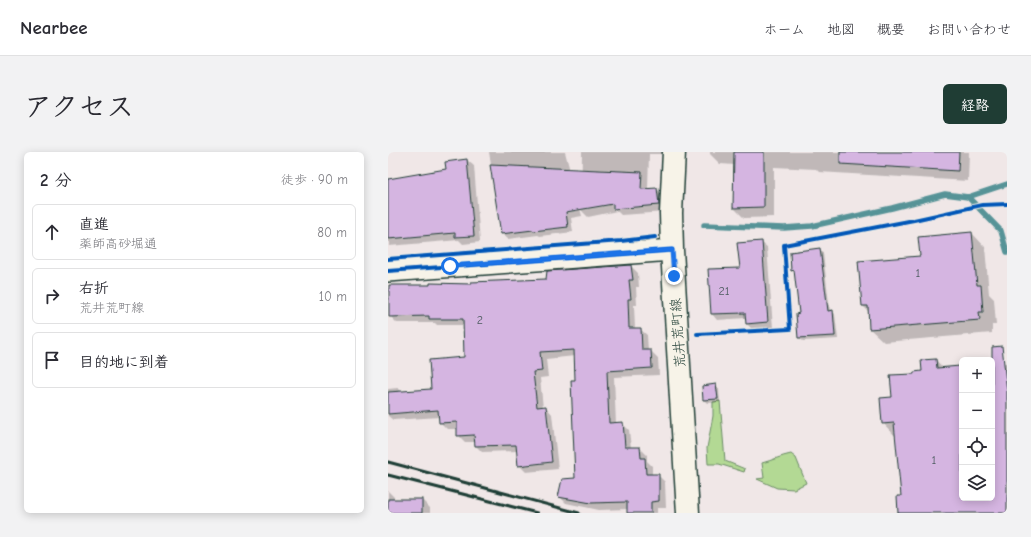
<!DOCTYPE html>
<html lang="ja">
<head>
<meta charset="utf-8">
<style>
  :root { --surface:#fff; --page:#f2f2f3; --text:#2b2b33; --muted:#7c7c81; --line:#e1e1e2; --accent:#1f3d34 }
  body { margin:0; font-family:"Comic Neue","Klee One",sans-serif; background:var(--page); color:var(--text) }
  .controls { position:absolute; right:12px; bottom:12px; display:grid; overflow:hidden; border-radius:6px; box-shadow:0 2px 10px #0003 }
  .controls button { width:36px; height:36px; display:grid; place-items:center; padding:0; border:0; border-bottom:1px solid var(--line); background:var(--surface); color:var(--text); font:20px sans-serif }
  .stop { position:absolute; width:12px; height:12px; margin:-9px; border:3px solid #1a73e8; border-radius:50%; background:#fff }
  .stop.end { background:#1a73e8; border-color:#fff; box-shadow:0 1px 4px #0008 }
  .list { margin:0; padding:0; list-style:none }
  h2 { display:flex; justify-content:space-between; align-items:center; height:52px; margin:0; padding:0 16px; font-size:17px }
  h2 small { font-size:13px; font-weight:400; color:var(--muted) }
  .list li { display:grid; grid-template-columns:26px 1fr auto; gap:12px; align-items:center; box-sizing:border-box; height:56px; margin:0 8px 8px; padding:0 8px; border:1px solid var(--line); border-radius:6px }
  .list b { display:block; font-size:15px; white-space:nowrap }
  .list p { margin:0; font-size:13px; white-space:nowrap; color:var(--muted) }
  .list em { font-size:13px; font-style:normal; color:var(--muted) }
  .icon { flex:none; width:22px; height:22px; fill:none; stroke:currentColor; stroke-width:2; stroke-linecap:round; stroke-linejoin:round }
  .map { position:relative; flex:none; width:619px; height:361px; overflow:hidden; border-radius:6px }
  header { display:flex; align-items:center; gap:24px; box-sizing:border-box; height:56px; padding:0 20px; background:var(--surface); border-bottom:1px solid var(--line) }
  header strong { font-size:19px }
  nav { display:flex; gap:22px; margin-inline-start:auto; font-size:14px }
  .intro { display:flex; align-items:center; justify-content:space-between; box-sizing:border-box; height:96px; padding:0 24px }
  h1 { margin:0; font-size:28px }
  .button { padding:10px 18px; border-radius:6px; background:var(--accent); color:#fff; font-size:14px; font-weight:700 }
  main { display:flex; gap:24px; padding:0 24px }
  aside { flex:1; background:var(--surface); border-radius:6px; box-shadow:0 2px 10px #0003 }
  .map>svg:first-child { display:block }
  .green { fill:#b3d994; stroke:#698b64 }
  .shadow { fill:#0003 }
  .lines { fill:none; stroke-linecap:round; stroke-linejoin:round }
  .stream { stroke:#579397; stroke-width:5.5 }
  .building { fill:#d5b5e1; stroke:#1f3d34 }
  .minor-casing { stroke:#1f3d34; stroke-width:24 }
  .major-casing { stroke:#1f3d34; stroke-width:25 }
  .minor { stroke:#f7f3e8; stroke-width:21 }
  .major { stroke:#f7f3e8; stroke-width:22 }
  .rail { stroke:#1f3d34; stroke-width:3 }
  .cycleway-casing { stroke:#f7f3e8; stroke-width:6 }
  .cycleway { stroke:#0057b8; stroke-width:4 }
  .route { stroke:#1a73e8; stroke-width:5 }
  .labels { text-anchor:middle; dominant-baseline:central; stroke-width:3; stroke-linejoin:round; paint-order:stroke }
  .number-label { font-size:12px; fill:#4c5b5f }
  .street-label { font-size:14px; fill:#1f3d34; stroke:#f7f3e8 }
</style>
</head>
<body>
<header>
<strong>Nearbee</strong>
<nav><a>ホーム</a><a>地図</a><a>概要</a><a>お問い合わせ</a></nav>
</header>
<div class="intro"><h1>アクセス</h1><a class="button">経路</a></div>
<main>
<aside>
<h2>2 分<small>徒歩 · 90 m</small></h2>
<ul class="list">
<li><svg class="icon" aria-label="ahead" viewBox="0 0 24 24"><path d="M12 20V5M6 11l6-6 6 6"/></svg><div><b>直進</b><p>薬師高砂堀通</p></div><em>80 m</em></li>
<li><svg class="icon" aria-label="right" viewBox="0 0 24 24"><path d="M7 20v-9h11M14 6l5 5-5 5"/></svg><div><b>右折</b><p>荒井荒町線</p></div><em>10 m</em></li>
<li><svg class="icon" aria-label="arrive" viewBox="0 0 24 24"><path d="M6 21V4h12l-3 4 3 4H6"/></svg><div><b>目的地に到着</b></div></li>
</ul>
</aside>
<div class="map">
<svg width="619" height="361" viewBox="0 0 619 361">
  <rect width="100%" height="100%" fill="#f0e7e7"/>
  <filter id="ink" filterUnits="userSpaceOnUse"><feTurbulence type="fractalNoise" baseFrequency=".025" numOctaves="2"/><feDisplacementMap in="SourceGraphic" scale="8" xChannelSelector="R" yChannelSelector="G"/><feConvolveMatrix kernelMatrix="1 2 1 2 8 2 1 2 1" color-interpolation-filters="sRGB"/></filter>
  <g filter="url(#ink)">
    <g class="green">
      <polygon points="332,249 337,309 357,317 356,320 331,312 320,312 319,296 325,264 325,250"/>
      <path d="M403,302L408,306L418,331L406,337L389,336L369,327L376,326L374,311C385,308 393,304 403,302Z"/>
    </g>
    <g class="shadow">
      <polygon points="101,0 177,0 194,64 183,66 185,80 152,84 150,83 120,87 114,82"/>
      <polygon points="194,0 280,0 280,2 261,2 260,37 269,37 276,44 277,60 233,63 229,59 200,65 193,58"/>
      <polygon points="322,0 581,0 580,29 431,20 428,17 386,15 386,65 356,66 346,56 347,13 332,12 322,2"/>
      <polygon points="79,8 86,14 92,90 75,92 71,88 1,94 0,28 59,18"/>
      <polygon points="584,81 597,95 601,142 606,147 608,173 604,173 604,181 496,190 482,177 481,160 475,154"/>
      <polygon points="373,90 379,95 385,176 364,177 359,172 358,166 329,168 324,162 353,117"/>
      <polygon points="432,97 435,101 442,159 444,159 447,162 450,187 415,189 411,186 412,162 407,121 404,118"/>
      <polygon points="243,114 250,121 251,135 248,135 249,153 246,153 247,177 252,177 259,183 260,199 263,199 270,206 271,223 226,225 228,272 234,271 241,278 243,296 252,296 259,303 259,309 264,314 264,323 270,323 277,330 278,356 269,356 269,361 240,361 240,357 211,358 178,351 171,344 188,327 187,204 158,207 160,225 152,226 155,256 158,255 164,262 170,317 138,320 131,313 130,299 94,300 88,294 87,290 77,290 70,283 70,277 59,277 52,270 52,265 5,268 0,264 0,237 10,236 14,240 44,238 77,206 76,173 49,173 47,171 9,171 2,164 84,133 159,128"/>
      <polygon points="548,208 556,217 574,215 574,346 604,346 604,212 619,211 619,361 512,361 514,345 508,285 495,271 506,246 528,222 535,220"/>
      <polygon points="328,233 331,237 332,250 319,251 316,248"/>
      <polygon points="0,339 6,345 6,348 34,348 42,356 42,361 0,361"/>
    </g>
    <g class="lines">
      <g class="stream">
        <polyline points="580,45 613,79 619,100"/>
        <polyline points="316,73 396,76 424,74 504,56 557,42 580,45 619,32"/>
      </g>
    </g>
    <g class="building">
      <polygon points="346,0 376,0 376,55 345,56"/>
      <polygon points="452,0 571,0 570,19 452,12"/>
      <polygon points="79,7 86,84 67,85 67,81 0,87 0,27 58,17 57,10"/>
      <polygon points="102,13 254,20 253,37 269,36 271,53 225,57 225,52 178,60 180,75 145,79 145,78 113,82"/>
      <polygon points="584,80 589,133 593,133 595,160 591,160 592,168 481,177 480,154 474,154 470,109 532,104 530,85"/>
      <polygon points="374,89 380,170 358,172 357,161 323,162 320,117 352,116 349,91"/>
      <polygon points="432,96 440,159 445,158 447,184 410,186 408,162 411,161 406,118 403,119 402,100"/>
      <polygon points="243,113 245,128 241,128 243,147 240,147 241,176 253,176 254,198 263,198 264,216 219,219 221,271 235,270 237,295 252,295 253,306 257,306 258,322 271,322 271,349 263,350 263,361 239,361 239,350 203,351 170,345 174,327 187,326 183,228 187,228 186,198 152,200 154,219 145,220 149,255 158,254 164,310 130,314 128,293 87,294 86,283 69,284 69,270 51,271 50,258 0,262 0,240 43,237 41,208 76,205 75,167 41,167 41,164 1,165 1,133 42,133 42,131 83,132 83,130 158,127 159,119"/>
      <polygon points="614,194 619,239 619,361 510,361 509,344 513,344 506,271 494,272 492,246 504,245 502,223 526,222 526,220 534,219 533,208 548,207 549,216 572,214 574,235 574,346 604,346 604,195"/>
      <polygon points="328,232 330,247 315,248 314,234"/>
      <rect x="0" y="347" width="34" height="14"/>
    </g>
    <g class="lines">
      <defs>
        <polyline id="minor" points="0,119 284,98"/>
        <polyline id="major" points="286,0 283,61 284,98 300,361"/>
      </defs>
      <use href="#minor" class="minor-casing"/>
      <use href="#major" class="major-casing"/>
      <use href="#minor" class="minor"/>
      <use href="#major" class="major"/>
      <g class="rail">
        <polyline points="0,310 191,361"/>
        <polyline points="0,323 149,361"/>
      </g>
      <defs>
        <g id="cycleway">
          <polyline points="0,107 233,89 267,85"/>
          <polyline points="0,119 284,98"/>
          <polyline points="309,182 402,177 396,93 526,68 594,53 619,52"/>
        </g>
      </defs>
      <use href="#cycleway" class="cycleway-casing"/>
      <use href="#cycleway" class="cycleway"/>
    </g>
  </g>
  <g class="lines" filter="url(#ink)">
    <polyline class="route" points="62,114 284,98 286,124"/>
  </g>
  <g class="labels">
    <g class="number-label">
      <text x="530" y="121">1</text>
      <text x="336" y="139">21</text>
      <text x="92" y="168">2</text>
      <text x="546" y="308">1</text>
    </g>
    <g class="street-label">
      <text transform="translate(290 181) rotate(-94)">荒井荒町線</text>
    </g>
  </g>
</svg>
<div class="controls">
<button>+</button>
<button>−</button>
<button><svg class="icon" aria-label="locate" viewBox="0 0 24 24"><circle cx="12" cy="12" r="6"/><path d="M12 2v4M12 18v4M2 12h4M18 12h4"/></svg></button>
<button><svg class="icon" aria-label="layers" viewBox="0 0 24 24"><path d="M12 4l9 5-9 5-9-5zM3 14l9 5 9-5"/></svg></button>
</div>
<div class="stop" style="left:62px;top:114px"></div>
<div class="stop end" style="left:286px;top:124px"></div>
</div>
</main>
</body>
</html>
